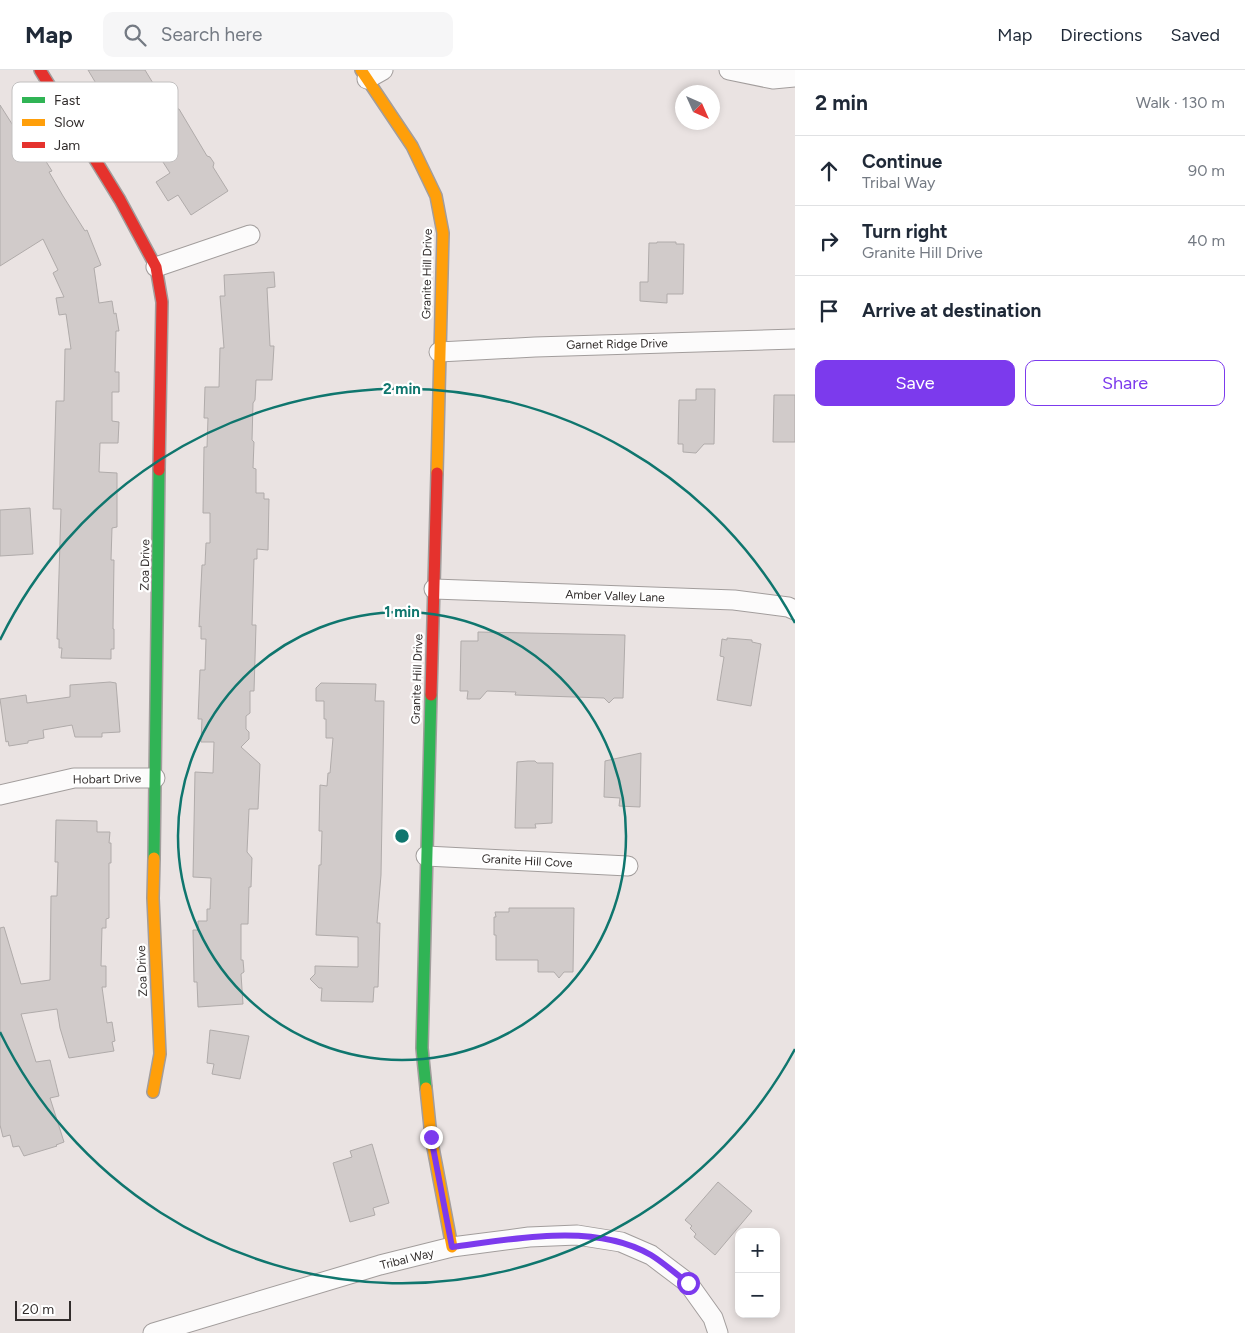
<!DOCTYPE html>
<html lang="en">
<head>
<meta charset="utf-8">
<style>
  :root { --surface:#fff; --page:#f6f6f7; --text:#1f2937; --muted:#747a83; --line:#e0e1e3; --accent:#7c3aed }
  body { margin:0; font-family:Figtree,sans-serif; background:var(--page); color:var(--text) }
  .controls { position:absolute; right:15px; bottom:15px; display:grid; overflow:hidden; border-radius:10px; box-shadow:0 2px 8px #0003 }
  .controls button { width:45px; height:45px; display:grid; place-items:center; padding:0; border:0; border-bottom:1px solid var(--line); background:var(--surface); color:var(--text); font:25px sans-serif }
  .compass { position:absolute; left:675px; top:15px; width:45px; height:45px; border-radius:50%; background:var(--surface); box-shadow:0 2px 8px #0003; rotate:135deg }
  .scale { position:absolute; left:15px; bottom:12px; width:56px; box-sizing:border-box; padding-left:5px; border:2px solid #322d2c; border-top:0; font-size:14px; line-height:18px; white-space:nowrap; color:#322d2c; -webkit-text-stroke:4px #fff; paint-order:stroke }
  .stop { position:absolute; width:15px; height:15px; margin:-11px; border:4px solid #7c3aed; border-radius:50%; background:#fff }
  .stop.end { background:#7c3aed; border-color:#fff; box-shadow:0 1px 5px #0008 }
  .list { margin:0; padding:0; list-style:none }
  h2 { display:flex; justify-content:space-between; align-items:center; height:65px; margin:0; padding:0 20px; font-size:21px }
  h2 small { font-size:16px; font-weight:400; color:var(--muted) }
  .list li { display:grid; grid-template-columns:32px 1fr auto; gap:15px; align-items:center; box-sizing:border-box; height:70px; padding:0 20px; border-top:1px solid var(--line) }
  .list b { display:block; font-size:19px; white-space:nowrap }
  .list p { margin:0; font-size:16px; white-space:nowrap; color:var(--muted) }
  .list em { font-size:16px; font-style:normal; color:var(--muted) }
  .actions { display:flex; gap:10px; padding:15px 20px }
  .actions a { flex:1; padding:11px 0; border:1px solid var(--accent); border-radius:10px; text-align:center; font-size:18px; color:var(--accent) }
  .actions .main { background:var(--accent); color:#fff }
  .icon { flex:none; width:28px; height:28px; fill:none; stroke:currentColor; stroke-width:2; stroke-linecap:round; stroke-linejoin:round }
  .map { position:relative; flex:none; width:795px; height:1263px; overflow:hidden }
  header { display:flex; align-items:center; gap:30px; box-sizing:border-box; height:70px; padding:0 25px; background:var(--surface); border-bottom:1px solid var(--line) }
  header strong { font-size:24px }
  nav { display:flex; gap:28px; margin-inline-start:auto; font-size:18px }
  .search { width:350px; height:45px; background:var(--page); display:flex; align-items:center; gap:12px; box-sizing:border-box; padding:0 18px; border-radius:10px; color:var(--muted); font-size:19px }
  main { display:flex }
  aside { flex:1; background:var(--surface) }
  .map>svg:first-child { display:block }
  .building { fill:#d1cbca; stroke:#b0abaa }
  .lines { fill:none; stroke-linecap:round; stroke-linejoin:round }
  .street-casing { stroke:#a29d9c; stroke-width:21 }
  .fast-casing { stroke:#a29d9c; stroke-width:14 }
  .slow-casing { stroke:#a29d9c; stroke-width:14 }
  .jam-casing { stroke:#a29d9c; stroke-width:14 }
  .street { stroke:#fcfbfb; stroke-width:19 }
  .fast { stroke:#30b455; stroke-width:11 }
  .slow { stroke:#ff9f0a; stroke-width:11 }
  .jam { stroke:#e5322d; stroke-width:11 }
  .route { stroke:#7c3aed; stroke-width:6 }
  .ring { fill:none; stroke:#0f766e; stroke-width:2.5 }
  .labels { text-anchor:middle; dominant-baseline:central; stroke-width:4.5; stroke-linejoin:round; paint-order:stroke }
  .street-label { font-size:12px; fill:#322d2c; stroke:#fff }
  .key { fill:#fff; stroke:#c2c0c0; stroke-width:1 }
  .key-label { font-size:14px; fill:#322d2c }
  .centre { fill:#0f766e; stroke:#fff; stroke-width:2.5 }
  .ring-label { font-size:15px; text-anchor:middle; font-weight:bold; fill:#0f766e; stroke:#fff; stroke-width:4.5; stroke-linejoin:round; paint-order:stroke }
</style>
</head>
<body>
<header>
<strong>Map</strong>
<div class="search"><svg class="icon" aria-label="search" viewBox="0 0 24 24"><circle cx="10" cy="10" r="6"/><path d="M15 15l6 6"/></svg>Search here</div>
<nav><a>Map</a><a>Directions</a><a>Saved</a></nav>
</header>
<main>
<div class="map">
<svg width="795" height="1263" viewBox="0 0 795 1263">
  <rect width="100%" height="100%" fill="#eae3e2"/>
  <g class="building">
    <polygon points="88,0 145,0 159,23 161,22 172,38 179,39 207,86 210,87 214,93 213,97 228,121 191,145 178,125 168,131 156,112 170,103 154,78 140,87"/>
    <polygon points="0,35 33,87 40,82 52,101 49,102 63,126 85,161 87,160 101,195 94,198 99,233 112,231 114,244 116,243 119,261 116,261 115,302 119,302 119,322 112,322 112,351 119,352 118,373 100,373 99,402 117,403 117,457 112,458 111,490 114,490 113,559 114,559 114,579 111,579 111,589 61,588 62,578 59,578 59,569 57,569 61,439 53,439 56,331 64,331 65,279 71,279 66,244 59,245 56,228 64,227 53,203 58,200 43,169 0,196"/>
    <polygon points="657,172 676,172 676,174 684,174 683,224 667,224 667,233 640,231 640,212 648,212 649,173 657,173"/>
    <polygon points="274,202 275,217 267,218 270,276 274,276 272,310 256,310 255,330 253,333 252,370 254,372 253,398 256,399 256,423 264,423 264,429 269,429 268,480 257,479 257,489 254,489 252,555 256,555 254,621 250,621 250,643 246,646 246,659 249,662 249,669 241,677 260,694 258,739 249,739 247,782 252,788 251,817 249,817 248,854 241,854 241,890 243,890 244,902 241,904 243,934 198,937 197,912 194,912 193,860 198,860 198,851 207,851 207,839 210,839 211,808 193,807 195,702 213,703 214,672 201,672 202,649 198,649 200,600 205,600 206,569 201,569 201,556 199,557 202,495 205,495 206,473 210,473 210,443 203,443 204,377 207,377 208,348 204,348 205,317 219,317 220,278 224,278 220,226 225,226 224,205"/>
    <polygon points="696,319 715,319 714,374 704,374 696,383 683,382 683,374 678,374 679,330 696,330"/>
    <polygon points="774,325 795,325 795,372 773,372"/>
    <polygon points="30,438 33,484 0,486 0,440"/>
    <polygon points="478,562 625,565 623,628 614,628 609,633 604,628 515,625 516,622 487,621 480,629 467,629 468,621 460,621 461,571 478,571"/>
    <polygon points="727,568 752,570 752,572 761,574 751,636 717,630 724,587 720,586 722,569 727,570"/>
    <polygon points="110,612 116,613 120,662 102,663 102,667 75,667 72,655 43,660 44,668 28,671 28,673 9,676 8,671 6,672 0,629 26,625 27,633 70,627 70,615"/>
    <polygon points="321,613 376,614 375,631 384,631 381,805 377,853 380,853 378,917 374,917 373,932 321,931 322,918 319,918 310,909 315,904 315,896 358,897 358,867 316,865 319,795 321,795 322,761 319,761 320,715 327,716 328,703 330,703 333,668 326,668 326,649 324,649 324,631 316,631 316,618"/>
    <polygon points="641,683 640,737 619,736 620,728 604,727 605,691"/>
    <polygon points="528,691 535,691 537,693 553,693 552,753 535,754 536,758 515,758 517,692"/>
    <polygon points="56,750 97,751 97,762 110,762 109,773 111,773 111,793 109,793 109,848 106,849 106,858 102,858 101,896 106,896 106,917 102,917 107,953 112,952 115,971 112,972 114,981 69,988 60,958 57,939 21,944 36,992 50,990 59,1026 50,1028 64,1072 56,1075 57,1076 24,1086 19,1076 13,1077 10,1065 3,1067 0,1055 0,858 4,857 21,914 50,910 51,826 57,826 58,792 55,792"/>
    <polygon points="509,838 574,838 573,902 564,902 559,908 554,902 538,902 538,890 496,890 496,865 494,865 494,847 496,847 495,842 509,842"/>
    <polygon points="210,960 249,966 240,1009 212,1004 214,994 207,993"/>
    <polygon points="372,1074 389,1133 373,1138 375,1145 350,1152 333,1093 352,1087 350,1081"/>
    <polygon points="718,1112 752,1141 715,1185 694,1167 696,1164 690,1158 692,1156 685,1150"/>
  </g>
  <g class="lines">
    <defs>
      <g id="street">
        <polyline points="729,0 773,9 795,7"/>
        <polyline points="367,9 383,0"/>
        <polyline points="156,197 250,165"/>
        <polyline points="439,282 535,277 795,269"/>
        <polyline points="434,519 734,530 788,537 795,540"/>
        <polyline points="0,725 74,708 155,708"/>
        <polyline points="426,786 628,796"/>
        <polyline points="153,1263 380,1195 452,1177 529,1167 577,1165 621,1172 651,1185 688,1213 713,1248 718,1263"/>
      </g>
      <g id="fast">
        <polyline points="154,788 159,400"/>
        <polyline points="426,1018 422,978 431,625"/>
      </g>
      <g id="slow">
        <polyline points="361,0 412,76 436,126 443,163 437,403"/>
        <polyline points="426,1018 431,1067 452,1177"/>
        <polyline points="153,1022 160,984 153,828 154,788"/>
      </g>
      <g id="jam">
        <polyline points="40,0 120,130 156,197 162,232 159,400"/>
        <polyline points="431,625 437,403"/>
      </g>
    </defs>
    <use href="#street" class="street-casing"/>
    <use href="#fast" class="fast-casing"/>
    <use href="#slow" class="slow-casing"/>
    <use href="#jam" class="jam-casing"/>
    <use href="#street" class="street"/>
    <use href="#fast" class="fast"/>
    <use href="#slow" class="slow"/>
    <use href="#jam" class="jam"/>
  </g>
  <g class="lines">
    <path class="route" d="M431,1067L452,1177C513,1169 595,1152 651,1185C664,1193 676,1204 688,1213"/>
  </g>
  <g class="ring">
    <circle cx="402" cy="766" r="224"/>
    <path d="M795 979A447 447 0 0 1 0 962M0 570A447 447 0 0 1 795 553"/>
  </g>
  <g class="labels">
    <g class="street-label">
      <text transform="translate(427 204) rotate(-89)">Granite Hill Drive</text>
      <text transform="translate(617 274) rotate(-1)">Garnet Ridge Drive</text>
      <text transform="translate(145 495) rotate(-89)">Zoa Drive</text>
      <text transform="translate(615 526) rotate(2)">Amber Valley Lane</text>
      <text transform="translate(417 609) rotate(-88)">Granite Hill Drive</text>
      <text transform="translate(107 709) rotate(-1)">Hobart Drive</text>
      <text transform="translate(527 791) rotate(3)">Granite Hill Cove</text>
      <text transform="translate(142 901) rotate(-92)">Zoa Drive</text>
      <text transform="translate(407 1189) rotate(-14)">Tribal Way</text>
    </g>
  </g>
  <rect x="12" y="12" width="166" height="80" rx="8" class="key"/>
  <rect x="22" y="27" width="23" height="6" fill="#30b455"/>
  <rect x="22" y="49" width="23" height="7" fill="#ff9f0a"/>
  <rect x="22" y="72" width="23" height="6" fill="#e5322d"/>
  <g class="key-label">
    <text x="54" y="35">Fast</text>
    <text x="54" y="57">Slow</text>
    <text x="54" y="80">Jam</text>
  </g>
  <circle cx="402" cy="766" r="8" class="centre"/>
  <g class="ring-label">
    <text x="402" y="324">2 min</text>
    <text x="402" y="547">1 min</text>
  </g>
</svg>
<div class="controls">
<button>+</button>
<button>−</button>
</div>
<svg class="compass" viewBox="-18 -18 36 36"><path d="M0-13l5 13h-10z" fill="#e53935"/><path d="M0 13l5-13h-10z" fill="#747a83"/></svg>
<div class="scale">20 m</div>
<div class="stop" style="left:688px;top:1213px"></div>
<div class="stop end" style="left:431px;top:1067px"></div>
</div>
<aside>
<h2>2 min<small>Walk · 130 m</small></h2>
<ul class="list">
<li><svg class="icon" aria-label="ahead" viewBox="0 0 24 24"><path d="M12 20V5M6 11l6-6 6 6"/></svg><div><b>Continue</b><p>Tribal Way</p></div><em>90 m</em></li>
<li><svg class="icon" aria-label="right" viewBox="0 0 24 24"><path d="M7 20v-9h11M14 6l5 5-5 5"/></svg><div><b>Turn right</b><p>Granite Hill Drive</p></div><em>40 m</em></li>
<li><svg class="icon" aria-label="arrive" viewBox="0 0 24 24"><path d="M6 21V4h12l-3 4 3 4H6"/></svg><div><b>Arrive at destination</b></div></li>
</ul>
<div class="actions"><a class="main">Save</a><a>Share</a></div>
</aside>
</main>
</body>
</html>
